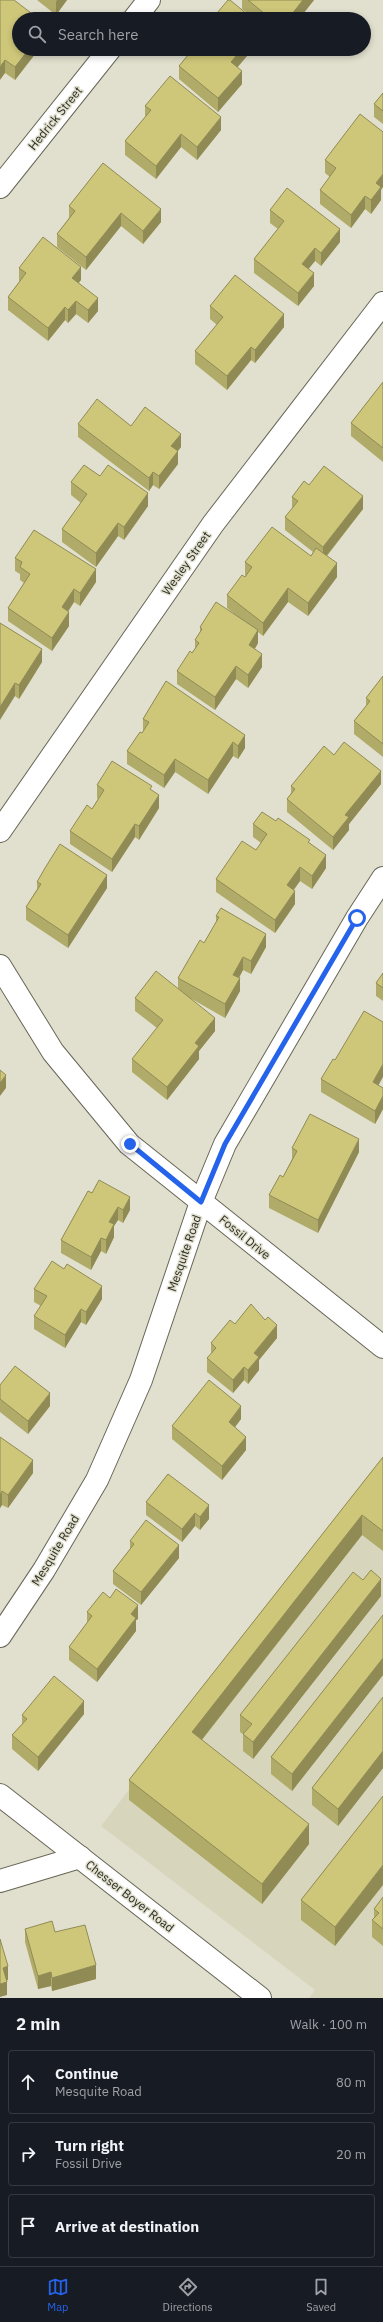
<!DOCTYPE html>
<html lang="en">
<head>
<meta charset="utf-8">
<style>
  :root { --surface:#171b24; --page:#20242c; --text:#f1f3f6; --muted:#9ea1a6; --line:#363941; --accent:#2563eb }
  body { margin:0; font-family:"IBM Plex Sans",sans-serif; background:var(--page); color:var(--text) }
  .stop { position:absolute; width:12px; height:12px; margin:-9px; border:3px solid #2563eb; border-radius:50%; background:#fff }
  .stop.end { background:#2563eb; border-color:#fff; box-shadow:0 1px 4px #0008 }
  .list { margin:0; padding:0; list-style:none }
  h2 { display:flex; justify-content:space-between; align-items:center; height:52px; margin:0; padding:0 16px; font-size:17px }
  h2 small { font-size:13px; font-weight:400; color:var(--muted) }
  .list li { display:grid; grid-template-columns:26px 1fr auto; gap:12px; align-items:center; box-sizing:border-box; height:64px; margin:0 8px 8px; padding:0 8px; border:1px solid var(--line); border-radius:4px }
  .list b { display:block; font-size:15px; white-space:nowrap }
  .list p { margin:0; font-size:13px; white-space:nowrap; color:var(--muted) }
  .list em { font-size:13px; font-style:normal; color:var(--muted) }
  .icon { flex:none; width:22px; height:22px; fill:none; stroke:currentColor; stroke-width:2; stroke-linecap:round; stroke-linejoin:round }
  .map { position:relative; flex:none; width:383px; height:1998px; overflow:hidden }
  .search { position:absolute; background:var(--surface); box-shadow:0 2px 6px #0003; left:12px; right:12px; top:12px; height:44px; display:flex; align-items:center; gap:10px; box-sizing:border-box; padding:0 14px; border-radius:22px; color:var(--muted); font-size:15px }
  .sheet { height:268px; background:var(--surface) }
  nav { display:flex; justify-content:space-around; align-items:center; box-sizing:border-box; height:56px; border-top:1px solid var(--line); background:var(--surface); font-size:11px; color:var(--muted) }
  nav a { display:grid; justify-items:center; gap:2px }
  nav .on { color:var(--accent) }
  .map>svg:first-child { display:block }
  .built { fill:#d7d6bd }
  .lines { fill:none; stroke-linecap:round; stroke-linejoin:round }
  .minor-casing { stroke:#686657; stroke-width:24 }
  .tertiary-casing { stroke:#686657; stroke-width:24 }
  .minor { stroke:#fff; stroke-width:22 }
  .tertiary { stroke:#fff; stroke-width:22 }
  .wall { fill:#b1ab69 }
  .shaded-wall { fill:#908b55 }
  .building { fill:#cec77a; stroke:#908b55 }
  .route { stroke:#2563eb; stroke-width:5 }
  .labels { text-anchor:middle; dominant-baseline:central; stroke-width:3; stroke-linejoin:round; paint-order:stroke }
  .street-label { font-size:12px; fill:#2b2b24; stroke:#e1e0ce }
</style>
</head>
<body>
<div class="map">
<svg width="383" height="1998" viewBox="0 0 383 1998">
  <rect width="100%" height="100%" fill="#e1e0ce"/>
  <polygon class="built" points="383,1461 383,1998 309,1998 315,1990 101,1826"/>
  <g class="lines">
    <defs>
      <g id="minor">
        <polyline points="134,19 149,0"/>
        <polyline points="0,187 110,49"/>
        <polyline points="0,831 213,524 383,303"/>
        <polyline points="0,966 53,1052 129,1144 383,1347"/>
        <polyline points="0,1636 44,1570 97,1480 141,1380 201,1202 225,1144 357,918 383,878"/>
        <polyline points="0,1881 80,1857"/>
      </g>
      <polyline id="tertiary" points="0,1795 260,1998"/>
    </defs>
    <use href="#minor" class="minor-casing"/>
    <use href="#tertiary" class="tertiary-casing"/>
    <use href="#minor" class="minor"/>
    <use href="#tertiary" class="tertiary"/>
  </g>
  <g class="wall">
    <polygon points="0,0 19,49 39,49 15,80 5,73"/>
    <polygon points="37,0 67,0 56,15"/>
    <polygon points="242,0 314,0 299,19 255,19 242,9"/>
    <polygon points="193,49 253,49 237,67 242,84 218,112 179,79 179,66"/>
    <polygon points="383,93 383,124 374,117 374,104"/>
    <polygon points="145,106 221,130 197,160 181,147 156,179 125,155 125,141 145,117"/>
    <polygon points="325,160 381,190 381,200 371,214 365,209 351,228 320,204 320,190 330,177 325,173"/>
    <polygon points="103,163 161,222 143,244 121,226 86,270 57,247 57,234 69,218 69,206"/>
    <polygon points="270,210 340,242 321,266 315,261 308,269 314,286 298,306 254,273 254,259 278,229 270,223"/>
    <polygon points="19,268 81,280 78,283 98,311 88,323 76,314 68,323 65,320 48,341 8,310 8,297 20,281 19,281"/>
    <polygon points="210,306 284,327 255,363 251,360 227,390 195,364 195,351 217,325 210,319"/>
    <polygon points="383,382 383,462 351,436 351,423"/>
    <polygon points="78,424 131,426 181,447 178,451 178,464 159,489 153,485 149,491 78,437"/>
    <polygon points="100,476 148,506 124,540 118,536 96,567 62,542 62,529 81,503 71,495 71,482"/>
    <polygon points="309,485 363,509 327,556 337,577 308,616 288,602 263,636 258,632 258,643 255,649 262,667 248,688 236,679 215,710 177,684 177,671 195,649 195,640 200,632 200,627 238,617 227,608 227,595 246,576 245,575 245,562 311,556 313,552 285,530 285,517 292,509 292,497"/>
    <polygon points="15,558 96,582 80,606 74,602 68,612 69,626 52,651 8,621 8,608 24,583 20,580 20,574 15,571"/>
    <polygon points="0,623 42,662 19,699 15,696"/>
    <polygon points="383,676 383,757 354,734 354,721 366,706 366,698"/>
    <polygon points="166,681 245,748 238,759 233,756 208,794 175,772 164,788 127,764 127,751 143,732 143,719"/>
    <polygon points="334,755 381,784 349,824 349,830 333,850 287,812 287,799 291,793 291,786"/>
    <polygon points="97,785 152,791 159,808 139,840 135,837 112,872 70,844 70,831 92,809 98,799 97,798"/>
    <polygon points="253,824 310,843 326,868 312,889 300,881 294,890 295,904 275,933 216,892 216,879 256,850 261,843 253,837"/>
    <polygon points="37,882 107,888 68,948 26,920 26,907 37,889"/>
    <polygon points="216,916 266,947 251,974 243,970 239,978 240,991 225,1018 190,998 215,1031 199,1051 199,1059 167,1100 132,1072 132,1059 157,1028 135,1011 135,998 178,989 178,978 204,943 216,922"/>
    <polygon points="383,973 383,1001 376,996 376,983"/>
    <polygon points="321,1079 378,1085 383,1088 383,1109 375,1124 321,1092"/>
    <polygon points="292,1148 359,1152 318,1233 269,1208 269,1195 283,1177 292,1159"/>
    <polygon points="88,1191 130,1210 123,1223 118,1220 114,1226 114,1237 106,1254 101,1251 91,1270 61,1253 61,1240"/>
    <polygon points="34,1289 102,1299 86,1325 81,1322 65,1348 34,1329 34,1316 41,1306 34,1302"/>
    <polygon points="235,1324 277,1338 259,1360 259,1370 248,1384 244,1380 233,1393 207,1372 207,1358 211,1354 211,1343"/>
    <polygon points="0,1385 50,1406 28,1434 0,1412"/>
    <polygon points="241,1419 235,1427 246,1450 222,1480 172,1439 172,1426"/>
    <polygon points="0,1437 33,1473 8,1508 2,1505 0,1508"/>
    <polygon points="383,1457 383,1551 362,1535 202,1740 309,1844 262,1904 129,1800 129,1780"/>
    <polygon points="168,1474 209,1519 200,1530 195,1526 182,1542 146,1515 146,1502"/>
    <polygon points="130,1541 179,1558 141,1605 113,1584 113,1571 130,1549"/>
    <polygon points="363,1580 381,1596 253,1759 243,1751 243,1734 240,1732 240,1715"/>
    <polygon points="87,1612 138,1619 136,1620 136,1631 97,1682 69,1660 69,1647 87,1623"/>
    <polygon points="383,1615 383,1675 292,1791 271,1774 271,1757"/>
    <polygon points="383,1697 383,1768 338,1826 312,1805 312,1788"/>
    <polygon points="84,1714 38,1771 12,1749 12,1735 22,1724 22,1715"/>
    <polygon points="383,1796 335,1946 301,1920 301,1900"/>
    <polygon points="383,1897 383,1946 372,1937 372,1920 374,1919 374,1909"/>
    <polygon points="25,1929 55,1932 96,1979 52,1991 51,1986 38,1989 25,1942"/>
  </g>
  <g class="shaded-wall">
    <polygon points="57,0 67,0 56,15 56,2"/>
    <polygon points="303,0 314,0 299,19 288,19"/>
    <polygon points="29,49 39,49 15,80 15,67"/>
    <polygon points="242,49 253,49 231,75 231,62"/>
    <polygon points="5,60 5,73 0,80 0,67"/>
    <polygon points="242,71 242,84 218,112 218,98"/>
    <polygon points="221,117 221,130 197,160 197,147"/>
    <polygon points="181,134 181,147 156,179 156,166"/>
    <polygon points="383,174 383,187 381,190 381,200 371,214 371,200 376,183"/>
    <polygon points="365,196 365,209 351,228 351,215"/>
    <polygon points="161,209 161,222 143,244 143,231"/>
    <polygon points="121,213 121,226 86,270 86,257"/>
    <polygon points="340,229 340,242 321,266 321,253"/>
    <polygon points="315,248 315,261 302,277 302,264"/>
    <polygon points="81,267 81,280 72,291 72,278"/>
    <polygon points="314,273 314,286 298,306 298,293"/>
    <polygon points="98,298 98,311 88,323 88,310"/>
    <polygon points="76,301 76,314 68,323 68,310"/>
    <polygon points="65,307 65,320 48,341 48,328"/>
    <polygon points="284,314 284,327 255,363 255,350"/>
    <polygon points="251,347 251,360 227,390 227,376"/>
    <polygon points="181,434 181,447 171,459 171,446"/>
    <polygon points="178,451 178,464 159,489 159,476"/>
    <polygon points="153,472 153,485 149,491 149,478"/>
    <polygon points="148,493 148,506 124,540 124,527"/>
    <polygon points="363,496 363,509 323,560 323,547"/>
    <polygon points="118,523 118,536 96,567 96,553"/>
    <polygon points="337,563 337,577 308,616 308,603"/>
    <polygon points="96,569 96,582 80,606 80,593"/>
    <polygon points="288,588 288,602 263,636 263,623"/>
    <polygon points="74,589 74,602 62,620 62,607"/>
    <polygon points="69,612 69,626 52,651 52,638"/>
    <polygon points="258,630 258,643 249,658 249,645"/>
    <polygon points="42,649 42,662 19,699 19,685"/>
    <polygon points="262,654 262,667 248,688 248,675"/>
    <polygon points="236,666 236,679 215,710 215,697"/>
    <polygon points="15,683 15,696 0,720 0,707"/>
    <polygon points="245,735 245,748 238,759 238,746"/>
    <polygon points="233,742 233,756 208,794 208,780"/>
    <polygon points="175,759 175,772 164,788 164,775"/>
    <polygon points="381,771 381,784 349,824 349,830 333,850 333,837 345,815"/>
    <polygon points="159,795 159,808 139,840 139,826"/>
    <polygon points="135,824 135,837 112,872 112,859"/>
    <polygon points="326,855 326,868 312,889 312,876"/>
    <polygon points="300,867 300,881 287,898 287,885"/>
    <polygon points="107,875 107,888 68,948 68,935"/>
    <polygon points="295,891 295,904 275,933 275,920"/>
    <polygon points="266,934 266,947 251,974 251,961"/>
    <polygon points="243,957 243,970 233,988 233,975"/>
    <polygon points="240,978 240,991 225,1018 225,1004"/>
    <polygon points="215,1018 215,1031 199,1051 199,1059 167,1100 167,1087 195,1043"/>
    <polygon points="383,1064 383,1077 373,1095 373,1082"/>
    <polygon points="6,1075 6,1088 0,1096 0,1083"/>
    <polygon points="383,1096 383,1109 375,1124 375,1111"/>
    <polygon points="359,1139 359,1152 318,1233 318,1220"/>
    <polygon points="130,1197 130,1210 123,1223 123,1210"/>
    <polygon points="118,1207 118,1220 114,1226 114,1237 106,1254 106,1240 109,1222"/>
    <polygon points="101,1238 101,1251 91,1270 91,1257"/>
    <polygon points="102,1286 102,1299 86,1325 86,1312"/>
    <polygon points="81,1309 81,1322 65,1348 65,1335"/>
    <polygon points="277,1325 277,1338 259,1360 259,1370 248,1384 248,1370 254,1353"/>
    <polygon points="244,1367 244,1380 233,1393 233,1380"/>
    <polygon points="50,1393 50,1406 28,1434 28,1421"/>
    <polygon points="241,1406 241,1419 229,1435 229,1422"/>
    <polygon points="246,1437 246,1450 222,1480 222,1466"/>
    <polygon points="33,1460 33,1473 8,1508 8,1495"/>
    <polygon points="2,1491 2,1505 0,1508 0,1495"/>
    <polygon points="209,1505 209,1519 200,1530 200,1517"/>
    <polygon points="195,1513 195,1526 182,1542 182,1529"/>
    <polygon points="362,1515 362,1535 192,1752 192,1732"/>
    <polygon points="179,1545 179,1558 141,1605 141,1592"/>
    <polygon points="381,1579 381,1596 253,1759 253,1742"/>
    <polygon points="138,1605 138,1619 136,1620 136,1631 97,1682 97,1669 131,1614"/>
    <polygon points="383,1658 383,1675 292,1791 292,1774"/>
    <polygon points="84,1701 84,1714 38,1771 38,1757"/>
    <polygon points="383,1751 383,1768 338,1826 338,1809"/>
    <polygon points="309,1824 309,1844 262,1904 262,1884"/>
    <polygon points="383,1865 383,1885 335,1946 335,1927"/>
    <polygon points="96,1965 96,1979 52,1991 52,1978"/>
    <polygon points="8,1966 8,1980 3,1981 3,1968"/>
    <polygon points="51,1972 51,1986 38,1989 38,1976"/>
    <polygon points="7,1982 7,1995 0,1997 0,1984"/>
  </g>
  <g class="building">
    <polygon points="0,0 14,0 39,19 19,19 19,49 29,49 15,67 5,60 0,67"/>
    <polygon points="228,0 230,0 253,19 212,19"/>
    <polygon points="248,0 303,0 288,19 271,19"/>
    <polygon points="193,49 242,49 231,62 242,71 218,98 179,66"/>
    <polygon points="170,76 221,117 197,147 181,134 156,166 125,141 151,110 145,106"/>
    <polygon points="383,93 383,111 374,104"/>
    <polygon points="360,114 383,132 383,174 376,183 381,187 371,200 365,196 351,215 320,190 336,168 325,160"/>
    <polygon points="103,163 161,209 143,231 121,213 86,257 57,234 75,211 69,206"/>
    <polygon points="287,188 340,229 321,253 315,248 302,264 314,273 298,293 254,259 284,221 270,210"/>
    <polygon points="43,237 81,267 72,278 98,298 88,310 76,301 68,310 65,307 48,328 8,297 26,273 19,268"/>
    <polygon points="235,275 284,314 255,350 251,347 227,376 195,351 223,317 210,306"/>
    <polygon points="383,382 383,448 351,423"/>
    <polygon points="97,399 131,426 145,407 181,434 171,446 178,451 159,476 153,472 149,478 78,424"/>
    <polygon points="84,465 100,476 108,465 148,493 124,527 118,523 96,553 62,529 87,494 71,482"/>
    <polygon points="324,466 363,496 323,547 285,517 298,501 292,497 304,481 309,485"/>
    <polygon points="272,527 311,556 316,548 337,563 308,603 288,588 263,623 227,595 242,575 245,577 252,567 245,562"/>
    <polygon points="34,530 96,569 80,593 74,589 62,607 69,612 52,638 8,608 30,574 20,567 22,562 15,558"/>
    <polygon points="216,602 258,630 249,645 262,654 248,675 236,666 215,697 177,671 190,651 192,653 199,643 195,640 202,629 200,627"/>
    <polygon points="0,623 42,649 19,685 15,683 0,707"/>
    <polygon points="383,676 383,744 354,721 370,701 366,698"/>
    <polygon points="166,681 245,735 238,746 233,742 208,780 175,759 164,775 127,751 140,732 142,733 149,722 143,719"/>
    <polygon points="344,742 381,771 345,815 349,817 333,837 287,799 295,789 291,786 324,746 334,755"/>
    <polygon points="112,761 152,786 150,789 159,795 139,826 135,824 112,859 70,831 87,805 92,809 104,790 97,785"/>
    <polygon points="262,812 276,821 278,818 310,840 308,842 326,855 312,876 300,867 287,885 295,891 275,920 216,879 242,841 256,850 267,834 253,824"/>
    <polygon points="60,844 107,875 68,935 26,907 41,884 37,882 45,868"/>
    <polygon points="221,908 266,934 251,961 243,957 233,975 240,978 225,1004 178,978 200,940 204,943 219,917 216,916"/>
    <polygon points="156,971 215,1018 195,1043 199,1046 167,1087 132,1059 163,1020 135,998"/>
    <polygon points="383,973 383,988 376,983"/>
    <polygon points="364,1011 383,1022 383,1064 373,1082 383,1088 383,1096 375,1111 321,1079 333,1059 335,1060"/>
    <polygon points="0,1070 6,1075 0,1083"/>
    <polygon points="310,1114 359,1139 318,1220 269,1195 280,1175 283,1177 297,1151 292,1148"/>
    <polygon points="99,1180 130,1197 123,1210 118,1207 109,1222 114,1224 106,1240 101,1238 91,1257 61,1240 88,1191 92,1193"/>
    <polygon points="52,1261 64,1269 67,1264 102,1286 86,1312 81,1309 65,1335 34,1316 47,1296 34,1289"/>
    <polygon points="251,1304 265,1320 268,1317 277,1325 254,1353 259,1357 248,1370 244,1367 233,1380 207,1358 216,1348 211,1343 230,1320 235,1324"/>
    <polygon points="15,1366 50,1393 28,1421 0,1399 0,1385"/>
    <polygon points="209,1380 241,1406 229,1422 246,1437 222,1466 172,1426"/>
    <polygon points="0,1437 33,1460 8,1495 2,1491 0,1495"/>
    <polygon points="383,1457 383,1531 362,1515 192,1732 309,1824 262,1884 129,1780"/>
    <polygon points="168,1474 209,1505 200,1517 195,1513 182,1529 146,1502"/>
    <polygon points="146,1520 179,1545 141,1592 113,1571 134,1544 130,1541"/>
    <polygon points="371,1570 381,1579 253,1742 243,1734 252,1724 240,1715 353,1572 363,1580"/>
    <polygon points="116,1589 138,1605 131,1614 136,1618 97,1669 69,1647 92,1616 87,1612 103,1592 110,1598"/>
    <polygon points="383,1615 383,1658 292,1774 271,1757"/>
    <polygon points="54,1676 84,1701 38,1757 12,1735 27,1719 22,1715"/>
    <polygon points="383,1697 383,1751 338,1809 312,1788"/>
    <polygon points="383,1796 383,1865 335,1927 301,1900"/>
    <polygon points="383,1897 383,1929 372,1920 379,1913 374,1909"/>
    <polygon points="52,1921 55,1932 85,1925 96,1965 52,1978 51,1972 38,1976 25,1929"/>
    <polygon points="0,1939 8,1966 3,1968 7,1982 0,1984"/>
  </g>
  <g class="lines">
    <polyline class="route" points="130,1144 201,1202 225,1144 357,918"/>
  </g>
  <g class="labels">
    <g class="street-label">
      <text transform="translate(55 118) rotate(-51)">Hedrick Street</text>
      <text transform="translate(186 563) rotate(-55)">Wesley Street</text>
      <text transform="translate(245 1237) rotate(39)">Fossil Drive</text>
      <text transform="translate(184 1253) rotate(-71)">Mesquite Road</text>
      <text transform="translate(55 1550) rotate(-59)">Mesquite Road</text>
      <text transform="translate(130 1896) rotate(38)">Chesser Boyer Road</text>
    </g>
  </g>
</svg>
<div class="stop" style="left:357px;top:918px"></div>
<div class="stop end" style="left:130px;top:1144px"></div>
<div class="search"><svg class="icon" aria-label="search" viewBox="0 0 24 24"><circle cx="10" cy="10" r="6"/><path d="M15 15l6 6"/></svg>Search here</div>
</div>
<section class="sheet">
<h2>2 min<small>Walk · 100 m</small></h2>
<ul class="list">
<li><svg class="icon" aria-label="ahead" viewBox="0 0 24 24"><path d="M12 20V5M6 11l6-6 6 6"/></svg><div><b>Continue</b><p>Mesquite Road</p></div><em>80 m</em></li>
<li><svg class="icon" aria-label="right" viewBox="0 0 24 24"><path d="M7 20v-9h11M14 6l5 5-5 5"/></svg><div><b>Turn right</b><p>Fossil Drive</p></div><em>20 m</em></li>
<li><svg class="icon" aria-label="arrive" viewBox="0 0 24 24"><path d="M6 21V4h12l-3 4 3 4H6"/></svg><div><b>Arrive at destination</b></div></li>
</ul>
</section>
<nav>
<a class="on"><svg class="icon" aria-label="map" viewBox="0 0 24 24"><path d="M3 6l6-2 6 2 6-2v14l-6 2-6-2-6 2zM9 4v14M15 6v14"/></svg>Map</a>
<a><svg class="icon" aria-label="directions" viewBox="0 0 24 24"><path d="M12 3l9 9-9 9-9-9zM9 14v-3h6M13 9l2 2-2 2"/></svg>Directions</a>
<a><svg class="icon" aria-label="saved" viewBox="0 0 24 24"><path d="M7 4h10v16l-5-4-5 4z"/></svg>Saved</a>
</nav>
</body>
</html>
